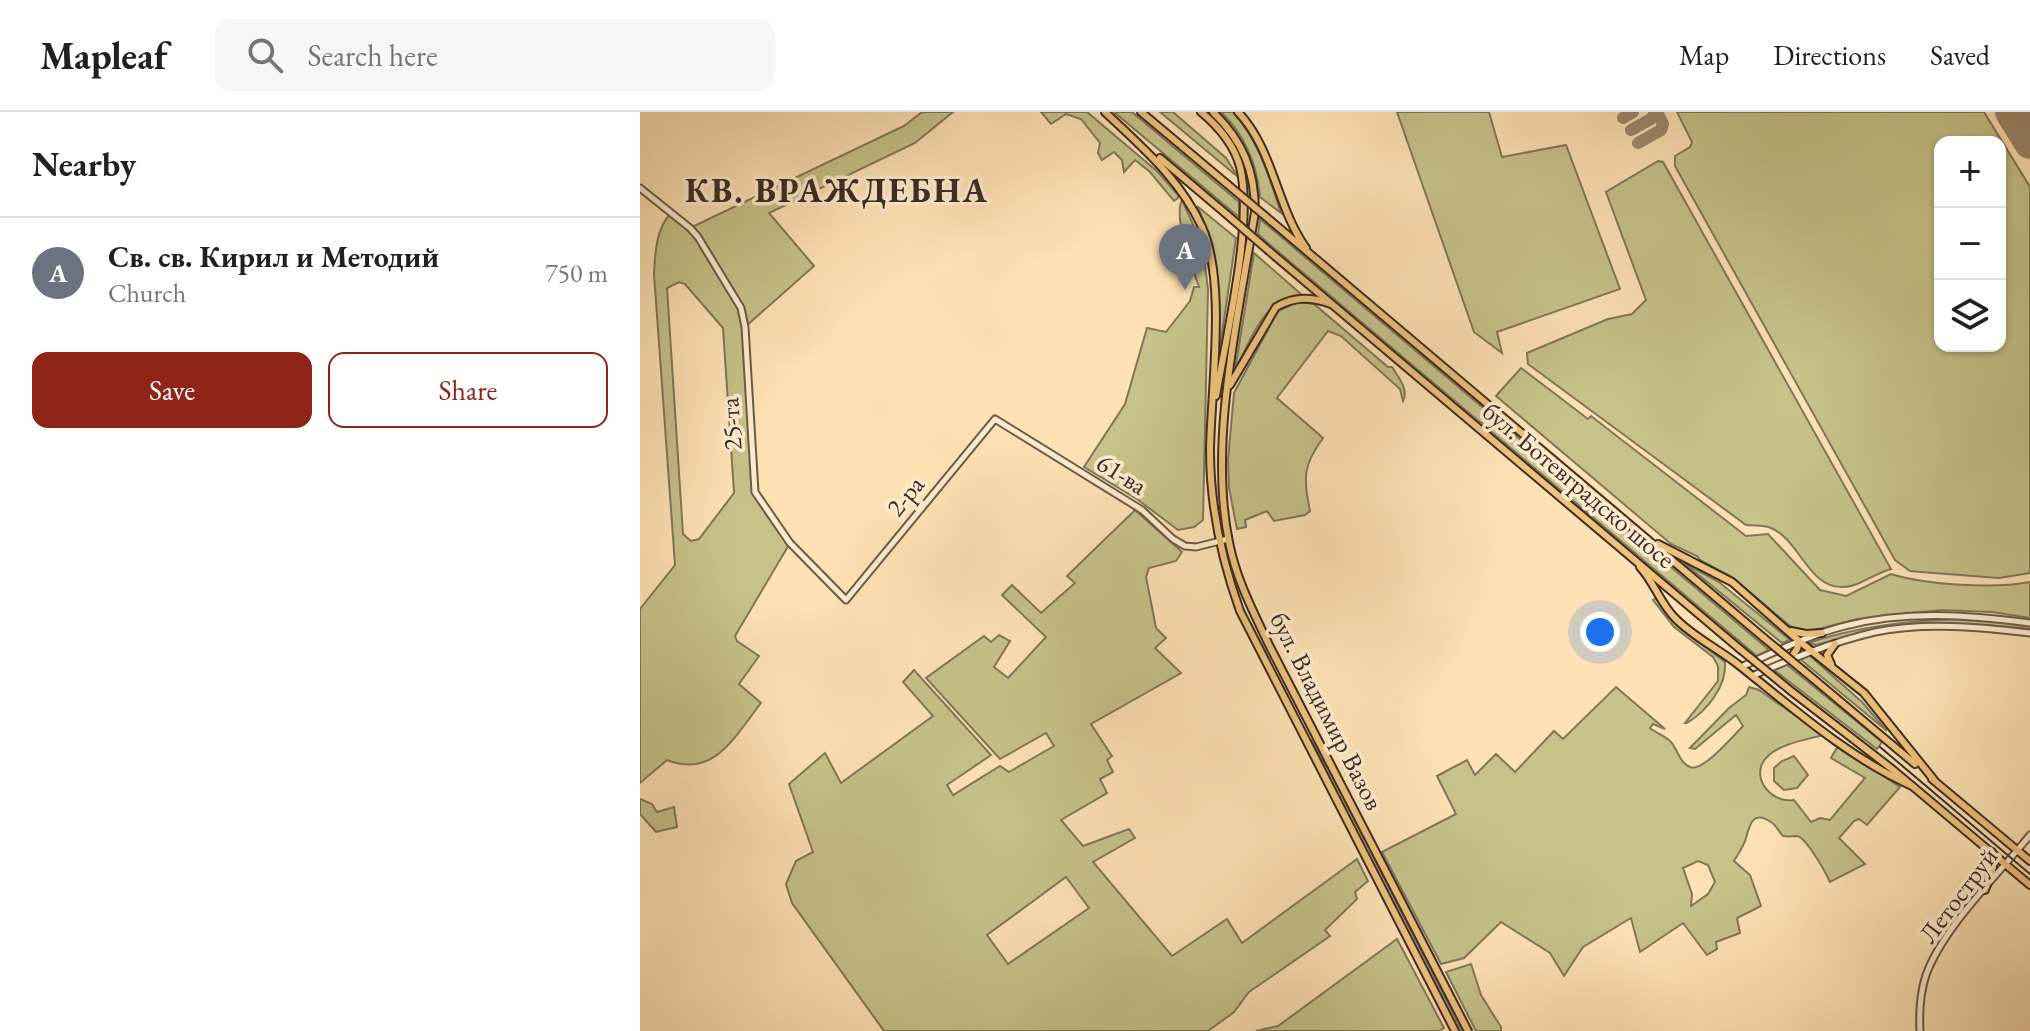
<!DOCTYPE html>
<html lang="en">
<head>
<meta charset="utf-8">
<style>
  :root { --surface:#fff; --page:#f6f6f6; --text:#202124; --muted:#757577; --line:#e0e0e0; --accent:#8f2418 }
  body { margin:0; font-family:"EB Garamond",serif; background:var(--page); color:var(--text) }
  .controls { position:absolute; right:24px; top:24px; display:grid; overflow:hidden; border-radius:16px; box-shadow:0 2px 6px #0004 }
  .controls button { width:72px; height:72px; display:grid; place-items:center; padding:0; border:0; border-bottom:2px solid var(--line); background:var(--surface); color:var(--text); font:40px sans-serif }
  .you { position:absolute; left:960px; top:520px; width:28px; height:28px; margin:-20px; border:6px solid #fff; border-radius:50%; background:#1a73e8; box-shadow:0 0 0 12px #1a73e833 }
  .badge { display:grid; place-items:center; width:52px; height:52px; border-radius:50%; background:var(--accent); color:#fff; font-size:26px; font-weight:700 }
  .pin { position:absolute; translate:-50% -66px; filter:drop-shadow(0 2px 4px #0008) }
  .pin::after { content:''; position:absolute; top:42px; width:28px; height:24px; background:inherit; clip-path:polygon(0 0,100% 0,50% 100%) }
  .list { margin:0; padding:0; list-style:none }
  h2 { display:flex; justify-content:space-between; align-items:center; height:104px; margin:0; padding:0 32px; font-size:34px }
  h2 small { font-size:26px; font-weight:400; color:var(--muted) }
  .list li { display:grid; grid-template-columns:52px 1fr auto; gap:24px; align-items:center; box-sizing:border-box; height:112px; padding:0 32px; border-top:2px solid var(--line) }
  .list b { display:block; font-size:30px; white-space:nowrap }
  .list p { margin:0; font-size:26px; white-space:nowrap; color:var(--muted) }
  .list em { font-size:26px; font-style:normal; color:var(--muted) }
  .actions { display:flex; gap:16px; padding:24px 32px }
  .actions a { flex:1; padding:18px 0; border:2px solid var(--accent); border-radius:16px; text-align:center; font-size:28px; color:var(--accent) }
  .actions .main { background:var(--accent); color:#fff }
  .icon { flex:none; width:44px; height:44px; fill:none; stroke:currentColor; stroke-width:2; stroke-linecap:round; stroke-linejoin:round }
  .map { position:relative; flex:none; width:1390px; height:919px; overflow:hidden }
  header { display:flex; align-items:center; gap:48px; box-sizing:border-box; height:112px; padding:0 40px; background:var(--surface); border-bottom:2px solid var(--line) }
  header strong { font-size:38px }
  nav { display:flex; gap:44px; margin-inline-start:auto; font-size:28px }
  .search { width:560px; height:72px; background:var(--page); display:flex; align-items:center; gap:20px; box-sizing:border-box; padding:0 28px; border-radius:16px; color:var(--muted); font-size:30px }
  main { display:flex }
  aside { flex:1; background:var(--surface) }
  .map>svg:first-child { display:block }
  .green { fill:#c6c288; stroke:#807858; stroke-width:2; fill-rule:evenodd }
  .lines { fill:none; stroke-linecap:round; stroke-linejoin:round }
  .taxiway { stroke:#9c886d; stroke-width:12 }
  .runway { stroke:#9c886d; stroke-width:32 }
  .minor-casing { stroke:#6c5a4a; stroke-width:9 }
  .major-casing { stroke:#3b2d27; stroke-width:10 }
  .minor { stroke:#feecce; stroke-width:5 }
  .major { stroke:#efc17a; stroke-width:6 }
  .tram { stroke:#3b2d27; stroke-width:2 }
  .major-bridge-casing { stroke:#3b2d27; stroke-width:10; stroke-linecap:butt }
  .major-bridge { stroke:#efc17a; stroke-width:6 }
  .labels { text-anchor:middle; dominant-baseline:central; stroke-width:7; stroke-linejoin:round; paint-order:stroke }
  .street-label { font-size:26px; fill:#3b2d27; stroke:#feecce }
  .district-label { font-size:34px; font-weight:bold; letter-spacing:2px; fill:#3b2d27; stroke:#feecce }
</style>
</head>
<body>
<header>
<strong>Mapleaf</strong>
<div class="search"><svg class="icon" aria-label="search" viewBox="0 0 24 24"><circle cx="10" cy="10" r="6"/><path d="M15 15l6 6"/></svg>Search here</div>
<nav><a>Map</a><a>Directions</a><a>Saved</a></nav>
</header>
<main>
<aside>
<h2>Nearby<small></small></h2>
<ul class="list">
<li><span class="badge" style="background:#6b7280">A</span><div><b>Св. св. Кирил и Методий</b><p>Church</p></div><em>750 m</em></li>
</ul>
<div class="actions"><a class="main">Save</a><a>Share</a></div>
</aside>
<div class="map">
<svg width="1390" height="919" viewBox="0 0 1390 919">
  <rect width="100%" height="100%" fill="#fee2b3"/>
  <filter id="stains"><feTurbulence type="fractalNoise" baseFrequency=".0025" numOctaves="4"/><feColorMatrix values="0 0 0 0 .2 0 0 0 0 .09 0 0 0 0 .02 0 0 0 .5 -.17"/></filter>
  <radialGradient id="worn" r=".72"><stop offset=".6" stop-color="#630" stop-opacity="0"/><stop offset="1" stop-color="#630" stop-opacity=".3"/></radialGradient>
  <g class="green">
    <path d="M282,0H313L275,31L129,101L174,154L105,215L115,380L150,431L95,524L97,529L119,544L99,572L121,591C95,624 74,667 27,648L0,671V497L35,453L14,162C15,142 16,116 31,101L50,116L264,14ZM39,170L45,172L83,216L94,381L59,427L51,429L43,422L27,176Z"/>
    <polygon points="401,0 447,0 518,60 538,83 538,86 534,89 510,60 495,48 484,60 482,48 474,40 462,48 458,41 460,31 441,7 426,2 411,12"/>
    <polygon points="474,0 492,0 599,90 599,105"/>
    <polygon points="520,0 533,0 586,46 598,65"/>
    <path d="M581,0H593C619,29 629,65 641,101L620,85C617,53 605,23 581,0Z"/>
    <polygon points="757,0 849,0 862,45 926,33 980,177 857,220 862,241 834,220"/>
    <path d="M1037,0H1344L1390,75V461L1359,466L1281,460L1270,459L1255,448L1035,54V44L1050,35L1052,30ZM1300,30H1360V234H1300Z"/>
    <path d="M1018,49L1023,50L1251,457C1235,461 1219,475 1203,475C1169,477 1159,427 1131,416C1124,413 1114,414 1106,413L888,252L887,241L968,207L992,202L1006,188L966,80Z"/>
    <path d="M542,88L559,126L564,145L568,177L563,408L554,415L538,418L497,387L444,355L485,292L507,216L526,220L550,189L554,175H559C552,156 533,105 542,88Z"/>
    <path d="M557,94L596,126L578,249C579,194 582,143 557,94Z"/>
    <polygon points="620,107 1129,538 1117,544 629,132 618,122"/>
    <path d="M614,141L661,182C622,188 612,227 595,258Z"/>
    <path d="M658,190L674,192L748,255H752C758,265 769,277 763,289L760,277L701,224L688,219L637,286L683,326C663,353 663,366 670,399L665,403L634,409L627,399L605,408L606,415L597,417L589,376L588,348L594,281L638,199Z"/>
    <path d="M881,256L948,307L951,304L1106,424L1128,422L1180,478L1206,484L1251,462C1286,473 1354,477 1390,470V506L1352,500L1301,498L1217,507L1171,519L1159,518L1150,514L1092,465L1060,448L1057,444L1031,432L856,284Z"/>
    <path d="M495,398L542,440L536,449L509,456L506,465L516,516L526,526L515,536L541,561L451,612L472,644L467,648L473,660L460,667L467,681L421,708L443,734L489,717L495,726L453,750L532,844L587,807L602,831L717,747L728,769L715,780L717,787L685,818L690,824L609,880L594,900L568,919H244L152,791L146,772L156,749L173,740L149,672L185,641L201,671L293,604L263,570L274,558L351,643L307,673L313,683L360,654L369,660L414,634L406,621L360,647L286,566L344,524L351,530L359,523L370,529L354,555L368,566L406,525L362,483L372,473L401,501L435,471L427,464ZM426,765L449,796L368,852L347,823Z"/>
    <polygon points="1044,451 1079,470 1150,528 1142,531"/>
    <path d="M1016,486L1037,513L1085,550C1087,574 1067,599 1047,611H1045L1078,569V554L1073,545L1034,515L1013,488Z"/>
    <path d="M1324,507L1384,512L1390,514V517C1317,508 1247,511 1176,533L1168,531C1219,514 1269,508 1324,507Z"/>
    <polygon points="1169,543 1222,590 1247,619 1160,547"/>
    <polygon points="1146,552 1242,630 1237,637 1134,558"/>
    <path d="M976,575L1025,617L1013,612L1010,616C1016,621 1027,625 1031,630C1037,637 1040,651 1050,655C1062,661 1094,623 1103,614L1096,603L1055,637L1050,636L1089,596L1106,583L1109,575L1119,578L1183,623C1166,628 1143,631 1129,643C1107,662 1130,692 1154,688L1171,710L1180,706L1190,708L1225,666L1191,646L1198,634L1260,675L1227,713L1219,707L1214,709L1199,726L1225,752L1190,770C1186,761 1166,725 1157,724C1152,724 1148,725 1143,724C1139,720 1136,713 1131,710C1113,698 1110,712 1106,726C1104,734 1098,742 1094,749L1110,763L1121,794L1097,806L1100,821L1076,830L1077,837L1067,843L1043,811L1000,840L991,806L943,835L924,864L910,841L861,810L824,846L801,852L742,740L816,702L797,664L827,648L835,663L856,642L875,660L914,619L923,627ZM1058,749L1068,753L1075,770L1068,782L1051,794L1052,782L1043,756Z"/>
    <polygon points="669,628 671,628 691,662 822,919 818,919"/>
    <polygon points="1154,644 1168,663 1157,676 1144,678 1134,669 1134,656 1142,649"/>
    <polygon points="0,687 12,692 17,700 34,695 37,715 16,720 0,702"/>
    <polygon points="757,827 804,916 799,919 616,919 638,914"/>
    <polygon points="831,852 841,883 861,915 861,919 836,919 806,860"/>
  </g>
  <g class="lines">
    <g class="taxiway">
      <polyline points="983,6 993,0"/>
      <polyline points="991,18 1011,7 1016,0"/>
      <polyline points="1383,19 1390,25"/>
      <polyline points="998,31 1021,18 1023,12 1017,0"/>
    </g>
    <polyline class="runway" points="1371,0 1390,31"/>
    <defs>
      <g id="minor">
        <polyline points="0,76 50,116 58,125 101,196 105,215 115,380 150,431 206,488 355,307 502,398 533,427 545,434 556,435 588,427"/>
        <path d="M1101,555C1135,540 1169,523 1205,514C1266,498 1328,503 1390,511"/>
        <path d="M1112,564C1151,547 1192,530 1235,520C1284,510 1340,515 1390,521"/>
        <path d="M1280,919C1279,900 1280,881 1286,863C1304,814 1357,764 1390,723"/>
      </g>
      <g id="major">
        <path d="M465,0C503,36 540,67 562,115C587,171 571,276 570,338C570,395 581,446 600,499L815,919"/>
        <polyline points="501,0 587,72"/>
        <path d="M561,0C579,15 594,32 600,55C614,110 586,225 576,284"/>
        <path d="M573,0C603,29 615,59 615,100C599,202 568,329 589,430C596,467 613,499 629,533L828,919"/>
        <path d="M598,0C634,38 636,94 666,136"/>
        <polyline points="520,46 585,101"/>
        <polyline points="631,109 1124,526"/>
        <polyline points="629,139 1101,538"/>
        <path d="M590,273L636,195C655,184 671,185 691,192"/>
        <polyline points="1018,432 1092,470 1159,529 1224,581 1294,668"/>
        <path d="M1000,455C1014,470 1020,491 1035,506C1053,525 1079,537 1100,554C1155,598 1208,645 1272,674"/>
        <polyline points="1151,519 1166,522 1182,521"/>
        <polyline points="1150,547 1157,537 1159,529"/>
        <polyline points="1191,552 1187,543 1195,532"/>
        <polyline points="1164,559 1275,652"/>
        <polyline points="1151,579 1252,657 1390,773"/>
        <polyline points="1292,667 1390,749"/>
        <polyline points="1345,778 1353,756 1352,740"/>
      </g>
    </defs>
    <use href="#minor" class="minor-casing"/>
    <use href="#major" class="major-casing"/>
    <use href="#minor" class="minor"/>
    <use href="#major" class="major"/>
    <polyline class="tram" points="1240,635 1390,762"/>
    <defs>
      <g id="major-bridge">
        <polyline points="587,72 631,109"/>
        <polyline points="585,101 629,139"/>
        <polyline points="1124,526 1164,559"/>
        <polyline points="1101,538 1151,579"/>
      </g>
    </defs>
    <use href="#major-bridge" class="major-bridge-casing"/>
    <use href="#major-bridge" class="major-bridge"/>
  </g>
  <g class="labels">
    <g class="street-label">
      <text transform="translate(91 312) rotate(-94)">25-та</text>
      <text transform="translate(482 362) rotate(32)">61-ва</text>
      <text transform="translate(939 373) rotate(40)">бул. Ботевградско шосе</text>
      <text transform="translate(265 384) rotate(-51)">2-ра</text>
      <text transform="translate(687 599) rotate(63)">бул. Владимир Вазов</text>
      <text transform="translate(1318 783) rotate(-53)">Летоструй</text>
    </g>
    <g class="district-label">
      <text x="197" y="78">КВ. ВРАЖДЕБНА</text>
    </g>
  </g>
  <rect width="100%" height="100%" filter="url(#stains)"/>
  <rect width="100%" height="100%" fill="url(#worn)"/>
</svg>
<div class="controls">
<button>+</button>
<button>−</button>
<button><svg class="icon" aria-label="layers" viewBox="0 0 24 24"><path d="M12 4l9 5-9 5-9-5zM3 14l9 5 9-5"/></svg></button>
</div>
<div class="you"></div>
<div class="pin badge" style="left:545px;top:178px;background:#6b7280">A</div>
</div>
</main>
</body>
</html>
